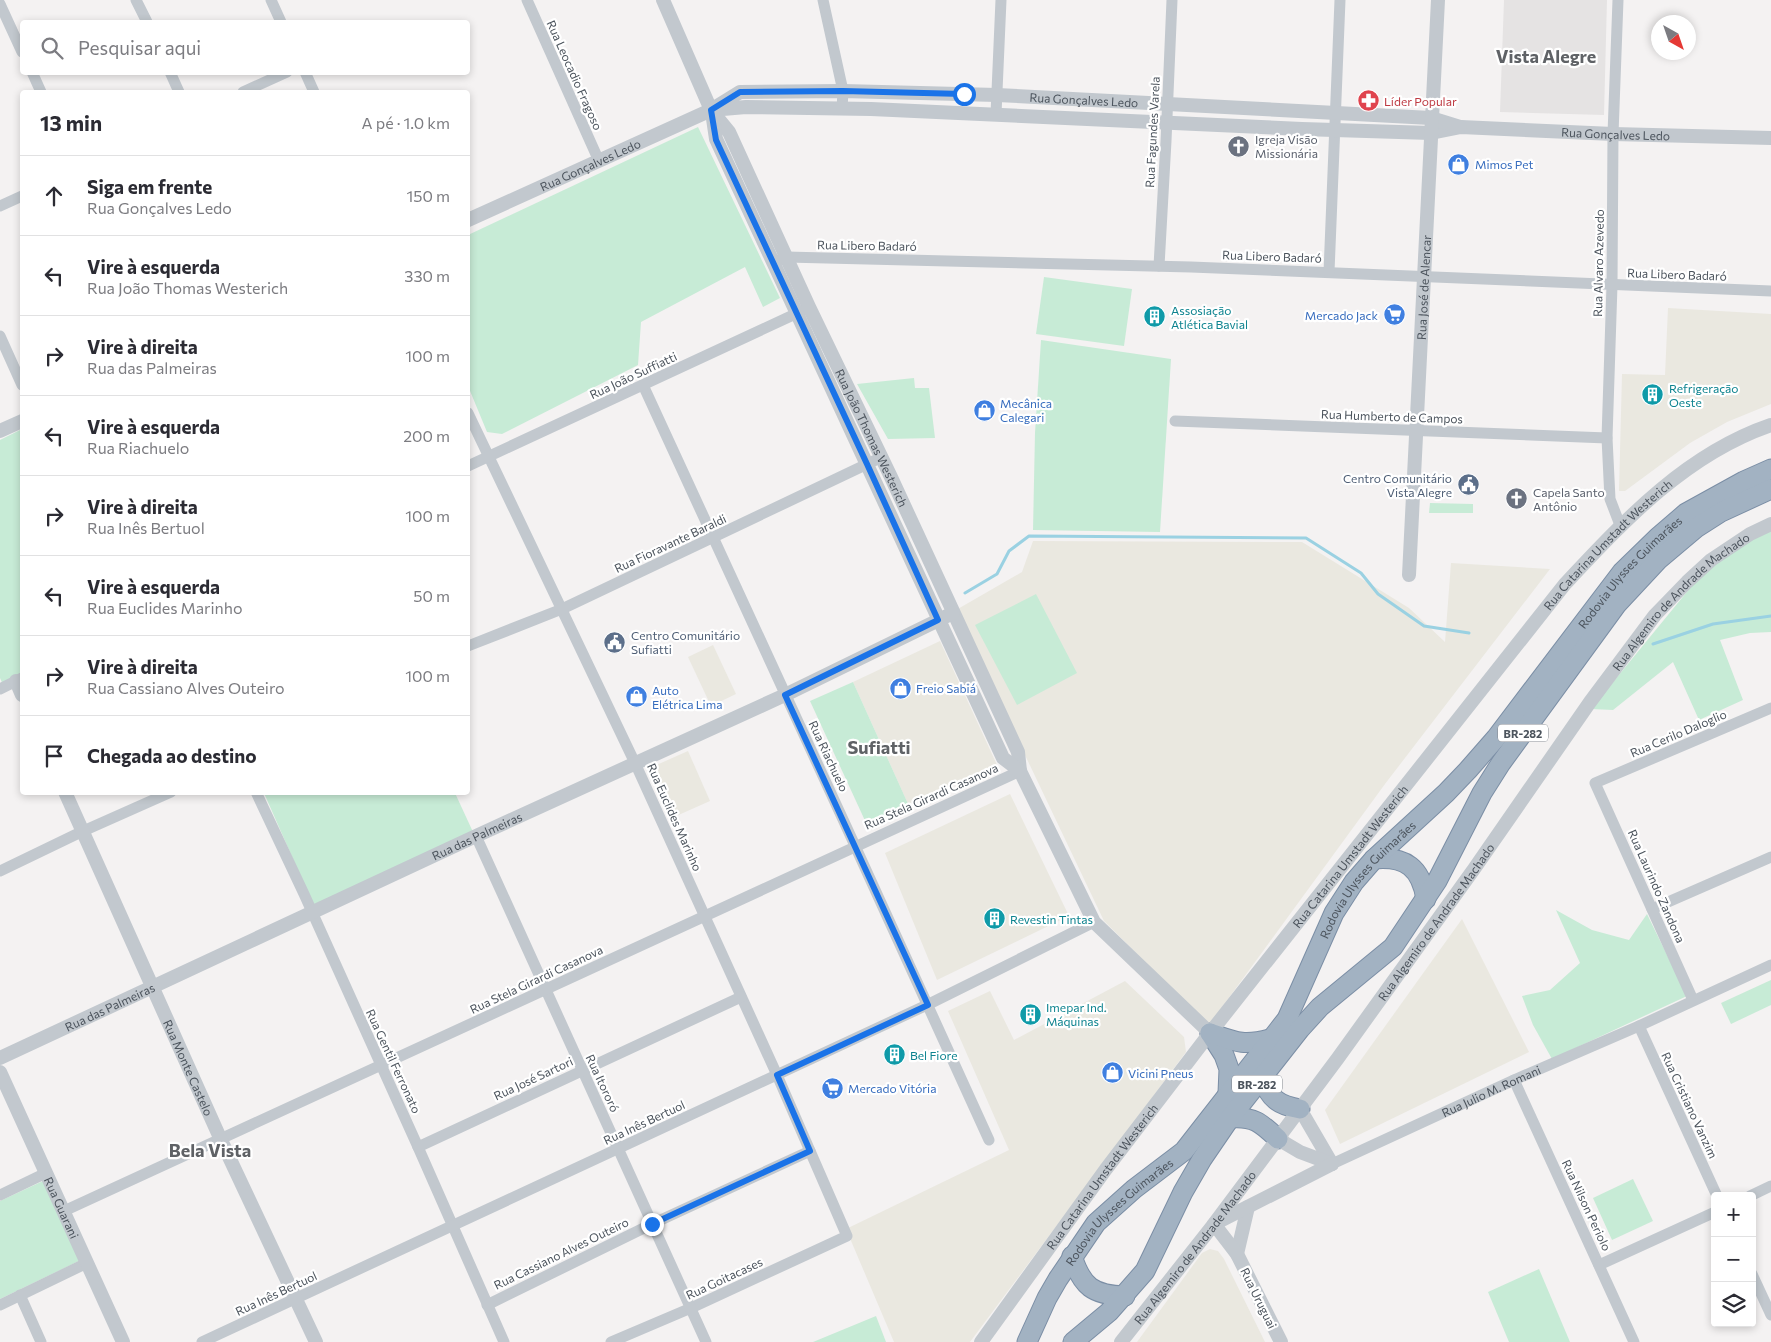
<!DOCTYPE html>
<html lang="pt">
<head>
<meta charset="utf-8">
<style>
  :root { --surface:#fff; --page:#f7f7f7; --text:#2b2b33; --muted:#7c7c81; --line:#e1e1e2 }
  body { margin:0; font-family:Commissioner,sans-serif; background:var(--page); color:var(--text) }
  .controls { position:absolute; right:15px; bottom:15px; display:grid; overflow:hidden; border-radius:5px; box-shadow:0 2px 8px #0003 }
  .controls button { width:45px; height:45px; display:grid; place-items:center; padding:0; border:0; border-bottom:1px solid var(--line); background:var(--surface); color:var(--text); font:25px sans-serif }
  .compass { position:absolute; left:1651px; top:15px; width:45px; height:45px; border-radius:50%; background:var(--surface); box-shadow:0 2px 8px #0003; rotate:140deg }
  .stop { position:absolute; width:15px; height:15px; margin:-11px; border:4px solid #1a73e8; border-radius:50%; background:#fff }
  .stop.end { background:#1a73e8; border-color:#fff; box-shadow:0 1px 5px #0008 }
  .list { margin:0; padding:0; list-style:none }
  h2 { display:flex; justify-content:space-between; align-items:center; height:65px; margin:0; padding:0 20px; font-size:21px }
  h2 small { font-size:16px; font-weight:400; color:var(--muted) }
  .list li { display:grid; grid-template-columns:32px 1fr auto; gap:15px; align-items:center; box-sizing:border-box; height:80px; padding:0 20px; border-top:1px solid var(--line) }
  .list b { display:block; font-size:19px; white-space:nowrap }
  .list p { margin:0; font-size:16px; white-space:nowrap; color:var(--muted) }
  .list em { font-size:16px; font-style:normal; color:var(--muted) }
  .icon { flex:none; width:28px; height:28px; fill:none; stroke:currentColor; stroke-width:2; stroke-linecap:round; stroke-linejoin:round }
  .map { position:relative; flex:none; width:1771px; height:1342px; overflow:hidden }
  .search { position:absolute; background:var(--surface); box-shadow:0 2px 8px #0003; left:20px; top:20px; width:450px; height:55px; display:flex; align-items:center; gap:12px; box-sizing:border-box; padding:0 18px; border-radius:5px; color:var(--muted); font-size:19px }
  .panel { position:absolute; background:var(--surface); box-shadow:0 2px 8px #0003; left:20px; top:90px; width:450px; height:705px; border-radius:5px }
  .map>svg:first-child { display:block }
  .commercial { fill:#eae8e0 }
  .education { fill:#e5e3e3 }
  .green { fill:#c7ebd6 }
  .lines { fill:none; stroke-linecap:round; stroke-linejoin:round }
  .stream { stroke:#9ad1e2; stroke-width:3 }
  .trunk-casing { stroke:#7b8ea5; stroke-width:21 }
  .minor { stroke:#c2c8ce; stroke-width:11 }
  .tertiary { stroke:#c2c8ce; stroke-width:14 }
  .trunk { stroke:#a2b2c2; stroke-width:19 }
  .route { stroke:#1a73e8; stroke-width:6 }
  .labels { text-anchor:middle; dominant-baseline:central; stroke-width:4.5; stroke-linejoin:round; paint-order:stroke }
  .shield { fill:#fff; stroke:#82878e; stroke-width:1 }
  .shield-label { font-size:11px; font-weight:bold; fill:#4c545d }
  .street-label { font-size:12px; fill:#4c545d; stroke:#fff }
  .health-label { font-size:12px; fill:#be3a42; stroke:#fff; text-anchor:start }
  .worship-label { font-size:12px; fill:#5b616d; stroke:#fff; text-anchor:start }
  .shop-label { font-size:12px; fill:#366cbe; stroke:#fff; text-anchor:start }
  .culture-label { font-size:12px; fill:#0d838f; stroke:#fff; text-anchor:start }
  .service-label { font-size:12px; fill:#4e5e75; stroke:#fff; text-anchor:end }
  .district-label { font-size:18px; font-weight:bold; fill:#5f6266; stroke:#fff }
</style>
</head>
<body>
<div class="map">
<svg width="1771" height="1342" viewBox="0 0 1771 1342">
  <rect width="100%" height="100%" fill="#f4f2f2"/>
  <g class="commercial">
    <polygon points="1668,308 1771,314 1771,404 1727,422 1690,443 1625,491 1619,491 1622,374 1665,375"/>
    <polygon points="1033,541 1302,542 1409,608 1445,642 1451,563 1550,569 1385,784 1209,1025 1104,921 956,610 1022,572"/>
    <polygon points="940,641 997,765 909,806 853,682"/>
    <polygon points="713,645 736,694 711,706 688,657"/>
    <polygon points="688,751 710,801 674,817 652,767"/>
    <polygon points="1010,794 1069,916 937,980 885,853"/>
    <polygon points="1462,919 1529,1052 1340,1144 1325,1110"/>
    <polygon points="1125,981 1184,1037 1186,1052 970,1342 894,1342 846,1229 1009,1150 948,1011 990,991 1014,1040"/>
    <polygon points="1210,1249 1218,1251 1224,1259 1265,1342 1137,1342 1202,1253"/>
  </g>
  <polygon class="education" points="1504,0 1607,0 1604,115 1500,112"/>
  <g class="green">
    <polygon points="698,127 780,298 763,307 745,267 641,322 638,365 502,434 487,432 468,386 468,235"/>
    <polygon points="1044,277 1132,289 1124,346 1036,334"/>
    <polygon points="1041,340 1171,359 1160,532 1033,530 1035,433"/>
    <polygon points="914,378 915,388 929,388 935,438 888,439 857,384"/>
    <polygon points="22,429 22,676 3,685 0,678 0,440"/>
    <polygon points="1430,503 1473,504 1473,513 1429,513"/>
    <polygon points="1771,527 1771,632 1750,633 1720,640 1743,700 1699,720 1673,662 1613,710 1591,709 1695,582 1722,558"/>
    <polygon points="1036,594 1077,673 1017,705 975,625"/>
    <polygon points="853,682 909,806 867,825 810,701"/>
    <polygon points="264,793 455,793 473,832 315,909"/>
    <polygon points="1556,910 1592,930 1629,940 1647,914 1687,996 1552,1059 1533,1025 1522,996 1550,990 1580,963"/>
    <polygon points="1771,980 1771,1005 1731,1024 1721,1003"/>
    <polygon points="1633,1179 1653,1221 1612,1240 1593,1198"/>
    <polygon points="43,1181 81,1260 0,1299 0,1201"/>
    <polygon points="1539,1269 1570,1342 1509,1342 1488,1292"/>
    <polygon points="876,1316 886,1342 813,1342"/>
  </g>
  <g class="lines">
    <g class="stream">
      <polyline points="965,593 997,574 1009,551 1029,536 1306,538 1361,573 1378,594 1424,626 1469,633"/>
      <polyline points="1653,644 1713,624 1771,616"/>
    </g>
    <defs>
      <g id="trunk">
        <path d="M1374,859C1406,856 1421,868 1426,899"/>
        <polyline points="1210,1033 1224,1055 1229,1069 1228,1093"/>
        <path d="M1210,1033C1236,1042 1243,1046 1270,1039"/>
        <path d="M1262,1078C1270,1099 1278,1105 1300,1109"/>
        <path d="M1230,1118C1254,1116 1261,1123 1278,1139"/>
        <path d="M1072,1256C1082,1287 1093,1295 1125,1296"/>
        <path id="s11" d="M1027,1342L1047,1298L1058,1279L1096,1223L1134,1189L1184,1151L1287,1019L1334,913L1354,882L1374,859L1446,793L1468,770L1496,738L1622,572L1657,538L1686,513L1744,481L1771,469"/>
        <polyline points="1073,1342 1109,1312 1145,1271 1183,1192 1202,1159 1230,1118 1300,1029 1320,1007 1393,947 1437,881 1482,793 1501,763 1617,604 1658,560 1696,528 1721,512 1771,489"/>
      </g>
    </defs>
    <use href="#trunk" class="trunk-casing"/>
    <g class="minor">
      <polyline points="136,0 147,22"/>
      <polyline points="271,0 281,22"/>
      <polyline points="527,0 599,161"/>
      <polyline points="823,0 843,91 842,109"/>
      <polyline points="1618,0 1613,134 1612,285 1607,438 1610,499 1620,525"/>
      <polyline points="0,4 22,52"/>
      <polyline points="32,72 41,92"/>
      <polyline points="170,72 179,92"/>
      <polyline points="305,72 314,92"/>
      <polyline points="243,92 287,72"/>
      <polyline points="996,114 1001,0"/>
      <polyline points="0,206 22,196"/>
      <polyline points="779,260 786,257 1191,267 1771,291"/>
      <polyline points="1159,266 1166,141 1172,0"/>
      <polyline points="1329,272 1340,0"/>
      <polyline points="0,336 22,385"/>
      <polyline points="643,385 846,826 989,1140"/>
      <polyline points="468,413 635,763 777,1075 847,1236 691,1308 611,1342"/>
      <polyline points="1175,421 1607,438"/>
      <polyline points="468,466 804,310"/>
      <polyline points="468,646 562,609 882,457"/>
      <polyline points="0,689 22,678"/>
      <polyline points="256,792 304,894 418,1147 504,1342"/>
      <polyline points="476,836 706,1342"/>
      <polyline points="0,871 81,832 171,792"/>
      <polyline points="1652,909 1771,857"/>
      <polyline points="1693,1000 1595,783 1771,708"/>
      <polyline points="1639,1026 1717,1196"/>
      <polyline points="1514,1080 1634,1342"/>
      <polyline points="418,1147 741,997"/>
      <path id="s1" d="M1332,1164L1514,1080L1639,1026L1771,965"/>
      <polyline points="0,1195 46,1173"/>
      <polyline points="1750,1196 1771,1186"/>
      <polyline points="64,1211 1020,771"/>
      <polyline points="1599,1265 1715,1212"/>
      <polyline points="1752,1274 1771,1315"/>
      <polyline points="20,1295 41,1342"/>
      <polyline points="0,1305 87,1263"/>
      <polyline points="487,1305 652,1224 810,1151"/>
      <polyline points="202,1342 927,1005 1094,922"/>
    </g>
    <g class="tertiary">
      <path id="s2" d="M663,0L711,110L729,132L809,307L890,475L1018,752L1020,771L1094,922L1210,1033"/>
      <path id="s3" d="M711,110L746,107L871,109L1302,129L1431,133L1461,127L1613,134L1771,138"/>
      <path d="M712,112L716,139C812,345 907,552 1003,758L1020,771"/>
      <path id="s4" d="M468,220L711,110L740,92L843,91L997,95L1431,118L1460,127"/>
      <polyline points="0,431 22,421"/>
      <path id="s5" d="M1409,575L1438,0"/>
      <polyline points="16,681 22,695"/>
      <path id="s6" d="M65,792L221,1140L316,1342"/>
      <path id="s7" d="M0,1058L476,836L785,695L953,613"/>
      <path id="s8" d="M0,1072L123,1342"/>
      <polyline points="1300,1109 1332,1164"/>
      <polyline points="1278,1139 1300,1152 1332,1164"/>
      <polyline points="1237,1254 1248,1207"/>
      <path id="s9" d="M981,1342L1106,1169L1210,1033L1565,584C1625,520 1686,454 1771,425"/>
      <path id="s10" d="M1121,1342L1214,1224L1338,1058L1474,869L1590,702L1655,615L1687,582L1711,560L1750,534L1771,524"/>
      <polyline points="1281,1342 1237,1254 1214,1224 1332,1164"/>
    </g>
    <use href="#trunk" class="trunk"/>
  </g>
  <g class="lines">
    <polyline class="route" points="652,1224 810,1151 777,1075 928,1005 785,695 938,620 867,464 716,140 711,110 740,92 843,91 964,94"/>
  </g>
  <defs>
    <symbol id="pharmacy-disc" viewBox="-11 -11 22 22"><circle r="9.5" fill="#e0444e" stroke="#fff"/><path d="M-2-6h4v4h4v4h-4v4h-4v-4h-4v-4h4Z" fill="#fff"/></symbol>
    <symbol id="church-disc" viewBox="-11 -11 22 22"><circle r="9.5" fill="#6b7280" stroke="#fff"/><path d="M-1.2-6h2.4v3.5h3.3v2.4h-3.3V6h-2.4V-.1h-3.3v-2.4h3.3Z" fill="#fff"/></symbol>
    <symbol id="shop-disc" viewBox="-11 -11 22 22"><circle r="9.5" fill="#3f7fe0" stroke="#fff"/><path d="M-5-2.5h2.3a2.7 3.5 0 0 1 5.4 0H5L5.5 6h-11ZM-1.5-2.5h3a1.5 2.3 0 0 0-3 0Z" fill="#fff"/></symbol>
    <symbol id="supermarket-disc" viewBox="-11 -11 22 22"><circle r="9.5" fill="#3f7fe0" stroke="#fff"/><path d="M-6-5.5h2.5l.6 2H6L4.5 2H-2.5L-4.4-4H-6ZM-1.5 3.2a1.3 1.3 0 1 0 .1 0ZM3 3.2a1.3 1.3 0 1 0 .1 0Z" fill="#fff"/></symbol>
    <symbol id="building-disc" viewBox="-11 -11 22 22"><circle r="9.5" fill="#0f9aa8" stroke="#fff"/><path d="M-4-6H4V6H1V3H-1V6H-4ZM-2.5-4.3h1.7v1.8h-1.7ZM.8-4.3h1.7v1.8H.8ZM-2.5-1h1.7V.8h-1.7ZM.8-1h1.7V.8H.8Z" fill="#fff"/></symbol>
    <symbol id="civic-disc" viewBox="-11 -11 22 22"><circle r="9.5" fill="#5c6f8a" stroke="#fff"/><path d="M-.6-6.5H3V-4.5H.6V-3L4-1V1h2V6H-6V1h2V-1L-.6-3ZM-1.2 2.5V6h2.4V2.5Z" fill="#fff"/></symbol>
  </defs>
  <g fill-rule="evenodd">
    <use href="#pharmacy-disc" x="1356" y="88" width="25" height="25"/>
    <use href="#church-disc" x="1226" y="134" width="25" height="25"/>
    <use href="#shop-disc" x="1446" y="152" width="25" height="25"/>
    <use href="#supermarket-disc" x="1382" y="302" width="25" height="25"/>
    <use href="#building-disc" x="1142" y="304" width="25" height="25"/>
    <use href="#building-disc" x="1640" y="382" width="25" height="25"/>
    <use href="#shop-disc" x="972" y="398" width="25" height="25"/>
    <use href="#civic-disc" x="1456" y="472" width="25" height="25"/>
    <use href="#church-disc" x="1504" y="486" width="25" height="25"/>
    <use href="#civic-disc" x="602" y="630" width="25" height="25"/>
    <use href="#shop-disc" x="888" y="676" width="25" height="25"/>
    <use href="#shop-disc" x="624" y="684" width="25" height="25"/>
    <use href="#building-disc" x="982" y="906" width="25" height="25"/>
    <use href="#building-disc" x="1018" y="1002" width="25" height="25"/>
    <use href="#building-disc" x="882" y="1042" width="25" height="25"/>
    <use href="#shop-disc" x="1100" y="1060" width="25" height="25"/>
    <use href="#supermarket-disc" x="820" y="1076" width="25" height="25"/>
  </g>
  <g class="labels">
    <g class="shield">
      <rect x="1498" y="724.5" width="50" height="17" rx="4"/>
      <rect x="1232" y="1075.5" width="50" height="17" rx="4"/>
    </g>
    <g class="shield-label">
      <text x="1523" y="733">BR-282</text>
      <text x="1257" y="1084">BR-282</text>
    </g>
    <g class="street-label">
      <text transform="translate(575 75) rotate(66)">Rua Leocadio Fragoso</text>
      <text stroke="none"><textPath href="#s4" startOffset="645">Rua Gonçalves Ledo</textPath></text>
      <text transform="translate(1152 132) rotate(-87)">Rua Fagundes Varela</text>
      <text stroke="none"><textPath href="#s3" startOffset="906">Rua Gonçalves Ledo</textPath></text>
      <text stroke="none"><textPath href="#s4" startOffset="134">Rua Gonçalves Ledo</textPath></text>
      <text transform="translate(867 245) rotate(1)">Rua Libero Badaró</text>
      <text transform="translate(1272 256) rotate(2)">Rua Libero Badaró</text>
      <text transform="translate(1598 263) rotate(-89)">Rua Alvaro Azevedo</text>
      <text transform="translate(1677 274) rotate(2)">Rua Libero Badaró</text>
      <text stroke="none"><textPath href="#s5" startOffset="288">Rua José de Alencar</textPath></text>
      <text transform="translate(633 375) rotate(-25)">Rua João Suffiatti</text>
      <text transform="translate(1392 416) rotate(2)">Rua Humberto de Campos</text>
      <text stroke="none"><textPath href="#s2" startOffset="486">Rua João Thomas Westerich</textPath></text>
      <text transform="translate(670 543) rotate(-25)">Rua Fioravante Baraldi</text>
      <text stroke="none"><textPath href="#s9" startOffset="1015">Rua Catarina Umstadt Westerich</textPath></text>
      <text stroke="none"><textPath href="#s11" startOffset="988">Rodovia Ulysses Guimarães</textPath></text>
      <text stroke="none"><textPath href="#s10" startOffset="930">Rua Algemiro de Andrade Machado</textPath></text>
      <text transform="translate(1678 733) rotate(-23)">Rua Cerilo Daloglio</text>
      <text transform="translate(829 756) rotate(65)">Rua Riachuelo</text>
      <text transform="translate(931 796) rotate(-24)">Rua Stela Girardi Casanova</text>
      <text transform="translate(675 817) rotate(66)">Rua Euclides Marinho</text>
      <text stroke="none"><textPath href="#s7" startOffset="526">Rua das Palmeiras</textPath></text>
      <text stroke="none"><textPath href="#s9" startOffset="610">Rua Catarina Umstadt Westerich</textPath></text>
      <text stroke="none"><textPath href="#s11" startOffset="582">Rodovia Ulysses Guimarães</textPath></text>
      <text transform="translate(1657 886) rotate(66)">Rua Laurindo Zandona</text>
      <text stroke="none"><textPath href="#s10" startOffset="525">Rua Algemiro de Andrade Machado</textPath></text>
      <text transform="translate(536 979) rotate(-25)">Rua Stela Girardi Casanova</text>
      <text stroke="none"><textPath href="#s7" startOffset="121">Rua das Palmeiras</textPath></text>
      <text transform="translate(394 1061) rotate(65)">Rua Gentil Ferronato</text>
      <text stroke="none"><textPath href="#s6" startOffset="302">Rua Monte Castelo</textPath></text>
      <text transform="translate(533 1078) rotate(-25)">Rua José Sartori</text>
      <text transform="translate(603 1083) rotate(65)">Rua Itororó</text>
      <text stroke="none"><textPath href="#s1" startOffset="175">Rua Julio M. Romani</textPath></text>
      <text transform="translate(1690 1105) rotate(65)">Rua Cristiano Vanzim</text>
      <text transform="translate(644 1122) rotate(-25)">Rua Inês Bertuol</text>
      <text stroke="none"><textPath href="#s9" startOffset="205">Rua Catarina Umstadt Westerich</textPath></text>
      <text transform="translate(1587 1205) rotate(65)">Rua Nilson Periolo</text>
      <text stroke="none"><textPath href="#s8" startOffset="149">Rua Guarani</textPath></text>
      <text stroke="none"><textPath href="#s11" startOffset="162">Rodovia Ulysses Guimarães</textPath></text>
      <text stroke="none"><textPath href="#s10" startOffset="120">Rua Algemiro de Andrade Machado</textPath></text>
      <text transform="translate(561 1253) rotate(-26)">Rua Cassiano Alves Outeiro</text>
      <text transform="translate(724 1278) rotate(-25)">Rua Goitacases</text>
      <text transform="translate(276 1293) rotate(-25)">Rua Inês Bertuol</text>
      <text transform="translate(1259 1298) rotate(64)">Rua Uruguai</text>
    </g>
    <g class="health-label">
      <text x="1384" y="101">Líder Popular</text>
    </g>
    <g class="worship-label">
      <text x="1255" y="139">Igreja Visão<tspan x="1255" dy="14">Missionária</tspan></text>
      <text x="1533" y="492">Capela Santo<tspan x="1533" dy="14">Antônio</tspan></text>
    </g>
    <g class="shop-label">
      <text x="1475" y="164">Mimos Pet</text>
      <text x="1378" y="315" text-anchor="end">Mercado Jack</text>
      <text x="1000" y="403">Mecânica<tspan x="1000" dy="14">Calegari</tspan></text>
      <text x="916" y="688">Freio Sabiá</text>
      <text x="652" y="690">Auto<tspan x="652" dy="14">Elétrica Lima</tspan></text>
      <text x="1128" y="1073">Vicini Pneus</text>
      <text x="848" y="1088">Mercado Vitória</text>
    </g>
    <g class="culture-label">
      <text x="1171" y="310">Assosiação<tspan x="1171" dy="14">Atlética Bavial</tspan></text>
      <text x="1669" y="388">Refrigeração<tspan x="1669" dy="14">Oeste</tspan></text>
      <text x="1010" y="919">Revestin Tintas</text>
      <text x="1046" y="1007">Imepar Ind.<tspan x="1046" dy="14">Máquinas</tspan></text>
      <text x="910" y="1055">Bel Fiore</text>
    </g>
    <g class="service-label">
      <text x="1452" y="478">Centro Comunitário<tspan x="1452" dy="14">Vista Alegre</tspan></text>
      <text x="631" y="635" text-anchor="start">Centro Comunitário<tspan x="631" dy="14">Sufiatti</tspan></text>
    </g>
    <g class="district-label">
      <text x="1546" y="56">Vista Alegre</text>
      <text x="879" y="747">Sufiatti</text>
      <text x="210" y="1150">Bela Vista</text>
    </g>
  </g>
</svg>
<div class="controls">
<button>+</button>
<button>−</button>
<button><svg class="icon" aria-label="layers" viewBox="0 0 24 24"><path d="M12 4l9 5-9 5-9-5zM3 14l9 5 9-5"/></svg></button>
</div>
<svg class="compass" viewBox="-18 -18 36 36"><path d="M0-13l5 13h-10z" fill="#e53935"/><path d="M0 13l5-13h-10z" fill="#7c7c81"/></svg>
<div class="stop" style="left:964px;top:94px"></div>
<div class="stop end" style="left:652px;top:1224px"></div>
<div class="search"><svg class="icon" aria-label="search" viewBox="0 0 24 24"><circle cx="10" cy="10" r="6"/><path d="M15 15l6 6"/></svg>Pesquisar aqui</div>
<section class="panel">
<h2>13 min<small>A pé · 1.0 km</small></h2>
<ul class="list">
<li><svg class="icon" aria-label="ahead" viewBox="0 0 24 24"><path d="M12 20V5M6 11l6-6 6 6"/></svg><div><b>Siga em frente</b><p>Rua Gonçalves Ledo</p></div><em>150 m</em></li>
<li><svg class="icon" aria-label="left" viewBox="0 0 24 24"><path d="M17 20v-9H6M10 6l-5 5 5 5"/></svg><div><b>Vire à esquerda</b><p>Rua João Thomas Westerich</p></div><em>330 m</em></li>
<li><svg class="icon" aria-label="right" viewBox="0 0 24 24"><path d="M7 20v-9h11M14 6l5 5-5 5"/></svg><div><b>Vire à direita</b><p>Rua das Palmeiras</p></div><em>100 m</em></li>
<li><svg class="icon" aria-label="left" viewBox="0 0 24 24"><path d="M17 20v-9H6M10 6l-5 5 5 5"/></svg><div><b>Vire à esquerda</b><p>Rua Riachuelo</p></div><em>200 m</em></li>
<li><svg class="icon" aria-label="right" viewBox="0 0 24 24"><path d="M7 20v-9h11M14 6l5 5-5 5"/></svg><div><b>Vire à direita</b><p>Rua Inês Bertuol</p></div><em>100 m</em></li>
<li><svg class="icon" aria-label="left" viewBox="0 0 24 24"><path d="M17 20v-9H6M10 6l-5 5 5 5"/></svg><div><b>Vire à esquerda</b><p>Rua Euclides Marinho</p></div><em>50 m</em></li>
<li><svg class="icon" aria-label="right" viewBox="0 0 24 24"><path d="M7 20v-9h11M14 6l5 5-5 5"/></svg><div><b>Vire à direita</b><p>Rua Cassiano Alves Outeiro</p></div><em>100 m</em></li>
<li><svg class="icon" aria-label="arrive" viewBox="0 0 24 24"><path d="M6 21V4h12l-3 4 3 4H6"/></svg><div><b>Chegada ao destino</b></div></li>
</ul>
</section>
</div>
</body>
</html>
